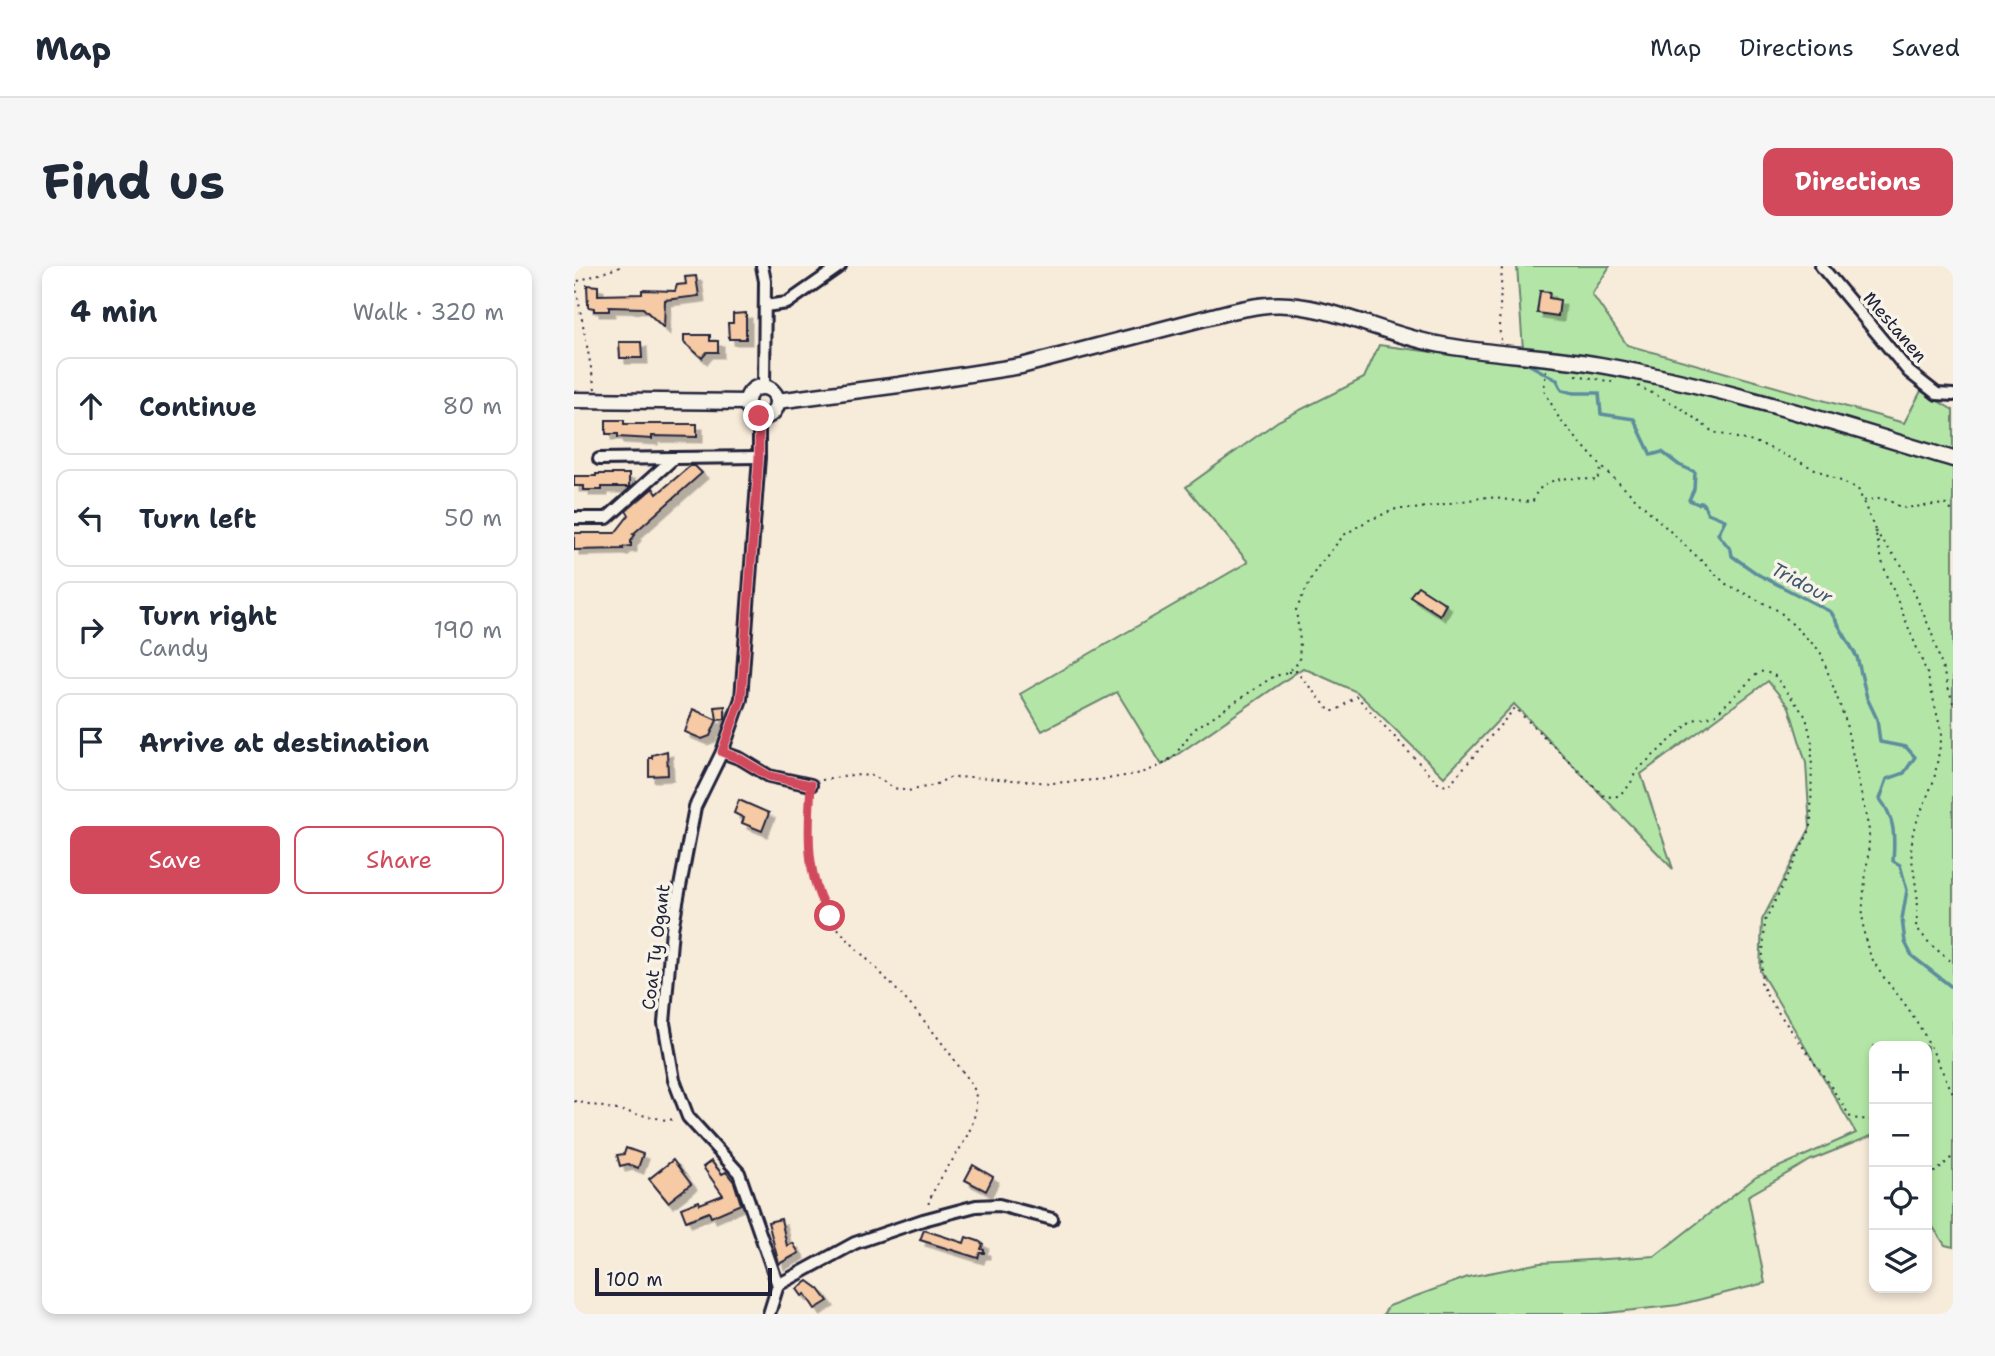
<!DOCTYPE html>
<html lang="en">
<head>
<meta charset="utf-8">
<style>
  :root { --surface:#fff; --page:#f6f6f7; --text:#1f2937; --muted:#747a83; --line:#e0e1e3; --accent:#d1495b }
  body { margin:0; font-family:"Shantell Sans",sans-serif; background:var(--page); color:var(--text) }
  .controls { position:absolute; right:21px; bottom:21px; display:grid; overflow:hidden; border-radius:14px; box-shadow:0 4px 10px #0003 }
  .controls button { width:63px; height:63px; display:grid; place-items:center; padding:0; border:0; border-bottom:2px solid var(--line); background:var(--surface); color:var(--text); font:35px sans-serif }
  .scale { position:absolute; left:21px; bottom:18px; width:177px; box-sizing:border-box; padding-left:7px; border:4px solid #22223b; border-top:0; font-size:19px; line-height:24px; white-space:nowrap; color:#22223b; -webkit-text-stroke:5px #f7f3e8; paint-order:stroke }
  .stop { position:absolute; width:21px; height:21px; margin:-16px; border:5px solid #d1495b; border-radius:50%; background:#fff }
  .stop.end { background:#d1495b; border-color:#fff; box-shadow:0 2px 7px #0008 }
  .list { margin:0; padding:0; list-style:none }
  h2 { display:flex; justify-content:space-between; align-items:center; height:91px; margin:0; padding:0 28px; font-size:30px }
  h2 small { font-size:23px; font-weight:400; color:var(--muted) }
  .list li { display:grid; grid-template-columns:46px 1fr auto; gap:21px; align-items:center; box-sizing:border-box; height:98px; margin:0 14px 14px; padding:0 14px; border:2px solid var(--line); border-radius:14px }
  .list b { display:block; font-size:26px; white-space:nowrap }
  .list p { margin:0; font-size:23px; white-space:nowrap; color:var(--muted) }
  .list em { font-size:23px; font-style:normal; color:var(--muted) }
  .actions { display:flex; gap:14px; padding:21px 28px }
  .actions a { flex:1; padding:16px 0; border:2px solid var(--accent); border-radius:14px; text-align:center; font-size:24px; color:var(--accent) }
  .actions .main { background:var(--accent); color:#fff }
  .icon { flex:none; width:38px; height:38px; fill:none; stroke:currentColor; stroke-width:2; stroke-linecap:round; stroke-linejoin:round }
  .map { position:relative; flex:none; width:1379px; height:1048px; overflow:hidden; border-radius:14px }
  header { display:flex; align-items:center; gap:42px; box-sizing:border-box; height:98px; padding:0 35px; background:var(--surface); border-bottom:2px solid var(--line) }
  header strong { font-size:33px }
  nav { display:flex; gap:38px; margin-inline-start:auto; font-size:24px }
  .intro { display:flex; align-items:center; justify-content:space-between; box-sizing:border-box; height:168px; padding:0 42px }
  h1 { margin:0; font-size:49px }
  .button { padding:18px 32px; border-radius:14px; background:var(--accent); color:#fff; font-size:24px; font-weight:700 }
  main { display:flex; gap:42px; padding:0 42px }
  aside { flex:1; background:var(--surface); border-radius:14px; box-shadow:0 4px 10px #0003 }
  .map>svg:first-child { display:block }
  .green { fill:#b3e6a6; stroke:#6a8470; stroke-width:2 }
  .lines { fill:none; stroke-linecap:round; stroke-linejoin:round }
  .stream { stroke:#5d8d9e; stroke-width:3.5 }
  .building { fill:#f5caa4; stroke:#22223b; stroke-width:2; filter:url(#shadow) }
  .street-casing { stroke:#22223b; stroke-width:16 }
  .secondary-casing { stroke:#22223b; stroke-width:19 }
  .path { stroke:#22223b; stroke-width:2; stroke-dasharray:2 5; stroke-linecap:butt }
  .street { stroke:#f7f3e8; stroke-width:10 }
  .secondary { stroke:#f7f3e8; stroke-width:14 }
  .route { stroke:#d1495b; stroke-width:9 }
  .labels { text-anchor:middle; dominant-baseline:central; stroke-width:7; stroke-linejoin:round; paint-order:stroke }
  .street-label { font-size:18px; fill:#22223b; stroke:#f7f3e8 }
  .water-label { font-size:19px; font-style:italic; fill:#3f576d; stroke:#f7f3e8 }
</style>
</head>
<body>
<header>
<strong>Map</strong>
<nav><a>Map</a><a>Directions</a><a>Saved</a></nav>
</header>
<div class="intro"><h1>Find us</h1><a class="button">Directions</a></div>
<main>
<aside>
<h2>4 min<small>Walk · 320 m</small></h2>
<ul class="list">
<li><svg class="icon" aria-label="ahead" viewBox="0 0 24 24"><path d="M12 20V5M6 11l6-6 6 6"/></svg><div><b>Continue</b></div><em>80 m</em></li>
<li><svg class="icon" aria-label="left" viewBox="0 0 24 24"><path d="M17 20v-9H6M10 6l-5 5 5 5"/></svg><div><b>Turn left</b></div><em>50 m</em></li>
<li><svg class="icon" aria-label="right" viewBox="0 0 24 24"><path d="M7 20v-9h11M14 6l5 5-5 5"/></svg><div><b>Turn right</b><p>Candy</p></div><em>190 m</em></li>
<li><svg class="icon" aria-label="arrive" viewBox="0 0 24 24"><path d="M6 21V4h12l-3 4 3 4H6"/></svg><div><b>Arrive at destination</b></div></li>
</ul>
<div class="actions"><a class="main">Save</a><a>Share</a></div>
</aside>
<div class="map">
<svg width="1379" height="1048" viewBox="0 0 1379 1048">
  <defs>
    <filter id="shadow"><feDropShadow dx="5.5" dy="5.5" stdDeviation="0" flood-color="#0004"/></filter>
  </defs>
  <rect width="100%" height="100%" fill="#f7ebda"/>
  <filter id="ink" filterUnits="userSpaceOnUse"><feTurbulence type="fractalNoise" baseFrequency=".0143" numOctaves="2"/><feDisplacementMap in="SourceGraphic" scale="14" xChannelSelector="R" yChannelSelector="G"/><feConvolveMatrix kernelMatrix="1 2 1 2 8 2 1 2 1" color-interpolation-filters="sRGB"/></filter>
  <g filter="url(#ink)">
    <polygon class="green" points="943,0 1036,0 1018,28 1053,79 1330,157 1347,125 1379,144 1379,981 1371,979 1353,952 1353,780 1300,780 1300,874 1297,870 1237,894 1174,930 1191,1017 1104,1039 1025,1048 809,1048 815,1040 894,1011 966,997 1081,990 1182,911 1282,867 1186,705 1188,654 1236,562 1232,497 1215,441 1194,415 1067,508 1099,603 940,438 870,511 783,426 729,402 588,499 543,426 468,465 446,428 674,296 612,221 704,155 790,112 805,79 950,98"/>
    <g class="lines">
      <path class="stream" d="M954,98L983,114L988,124L1000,127H1025L1027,148L1060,153L1077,189L1088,186L1105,199L1121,206L1120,223L1115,234L1124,238L1128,236L1134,247L1151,254L1144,268L1157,284L1158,290L1185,309L1257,346L1283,391L1293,432L1303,453L1306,476L1332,481L1341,491L1330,507L1313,513L1306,533C1321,552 1321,571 1319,595L1326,599L1333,624L1328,653L1331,676L1338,690L1379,722"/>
    </g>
    <g class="building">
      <polygon points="122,10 125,30 91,34 90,62 69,42 35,41 35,45 20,45 20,42 14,41 13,19 24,20 24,29 68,28 68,24 101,25 103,19 112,18 111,11"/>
      <polygon points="966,25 976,26 975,32 986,34 984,50 963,47"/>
      <polygon points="172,47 172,73 155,73 154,57 159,57 159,48"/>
      <polygon points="110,69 136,69 136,75 144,75 144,86 133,86 128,92 110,76"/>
      <polygon points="45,76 67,76 68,92 46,92"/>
      <polygon points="32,154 50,154 50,158 123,158 123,171 78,170 78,173 44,171 44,168 32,168"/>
      <polygon points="116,200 121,200 128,207 59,268 61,269 57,274 57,280 48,281 49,283 0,284 0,267 41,267 55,249 52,245 79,222 83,228"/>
      <polygon points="22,208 55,208 55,221 28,221 28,224 10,224 10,220 0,220 0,210 22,210"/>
      <polygon points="844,320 872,338 866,349 836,330"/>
      <polygon points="151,440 151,453 143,454 136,470 128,473 111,466 119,443 143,454 141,441"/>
      <polygon points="93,485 94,509 75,510 75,492 78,492 78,489"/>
      <polygon points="165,534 195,547 188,565 168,557 170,552 160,547"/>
      <polygon points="52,882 69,888 64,902 54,898 46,900 43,889 50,888"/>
      <polygon points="99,894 117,918 94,936 75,913"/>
      <polygon points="137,895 148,908 152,906 160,916 167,938 137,951 135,946 112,955 107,942 125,935 126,938 149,929 129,901"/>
      <polygon points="399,899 419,911 412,925 391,914"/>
      <polygon points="207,953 213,980 219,977 225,987 205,998 194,956"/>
      <polygon points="350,964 390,977 392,971 404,975 409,978 407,983 410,984 410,987 406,987 404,992 346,974"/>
      <polygon points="234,1015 245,1023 254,1035 241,1043 231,1028 228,1030 223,1023"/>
    </g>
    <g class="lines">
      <defs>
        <g id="street">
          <polyline points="188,0 191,15 190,121"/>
          <polyline points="1247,0 1335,106 1363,128 1379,129"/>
          <polyline points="191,40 213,37 266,0"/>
          <polyline points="185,151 185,191 167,433 148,486 121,541 98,663 90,757 100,814 114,851 165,907 204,1019 195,1048"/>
          <polyline points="25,193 100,192"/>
          <polyline points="0,252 33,252 100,192 185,191"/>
          <polyline points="148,486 167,493 195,510 237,519"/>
          <polyline points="204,1019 281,977 349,954 402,940 425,939 478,953"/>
        </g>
        <g id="secondary">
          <circle cx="188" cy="136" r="15"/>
          <polyline points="0,134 173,136"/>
          <path d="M203,135L325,119L447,100L658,45C677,41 696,37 715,39C767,44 814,69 863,78C917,89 972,89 1026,99C1146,120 1262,158 1379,193"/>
        </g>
      </defs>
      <use href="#street" class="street-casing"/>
      <use href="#secondary" class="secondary-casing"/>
      <g class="path">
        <polyline points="927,74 925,61 928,0"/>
        <path d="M972,104L970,124L986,154L1028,201L1152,318L1205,345L1246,385L1271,453L1295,564C1296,598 1285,633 1290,667C1296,704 1321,721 1339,750C1355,774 1366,802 1379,827"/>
        <polyline points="1002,109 1038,116"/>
        <polyline points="1064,120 1104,140 1139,166 1187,178 1284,223 1301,264 1309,299 1353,407 1368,469 1360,514 1339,565 1337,586 1344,635 1342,661 1356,678 1379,697"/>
        <polyline points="21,123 1,16 49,0"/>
        <polyline points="1290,235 1304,232 1314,234 1328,242 1371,238 1379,246"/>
        <polyline points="1301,265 1329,301 1357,365 1379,437"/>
        <polyline points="714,406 722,405 756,445 762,445 782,430 865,518 874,520 941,442 1031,531 1044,530 1056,519 1062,505 1119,454 1141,449 1184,407 1190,405 1201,410 1232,451 1238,477 1237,562 1191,655 1187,716 1194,732 1254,816 1277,852 1297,854 1300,857"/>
        <path d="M248,514L278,509L300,510L320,522L334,525L361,519L374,512L398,511L479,517L533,513L568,507L588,499L601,489L619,464L697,412L713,406L725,396L726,375L722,344L742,303L770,269L793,255L822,243H840L913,231L950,236L959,235C966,209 1000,210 1023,215L1028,201"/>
        <path d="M236,529C234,556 234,611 246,635C259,661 280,680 300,700C331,732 361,765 386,802C394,813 402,820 402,834C403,874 365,903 354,939"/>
        <polyline points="0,835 92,854 102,853"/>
        <polyline points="1353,909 1363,905 1379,890"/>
      </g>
      <use href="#street" class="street"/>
      <use href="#secondary" class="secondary"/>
    </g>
  </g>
  <g class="lines" filter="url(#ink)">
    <path class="route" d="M185,150V191L167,433L148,486L166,493L195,510L237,519C234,563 231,613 256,650"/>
  </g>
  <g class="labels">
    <g class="street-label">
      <text transform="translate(1321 61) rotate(49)">Mestanen</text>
      <text transform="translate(82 681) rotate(-83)">Coat Ty Ogant</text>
    </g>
    <g class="water-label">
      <text transform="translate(1228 317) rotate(28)">Tridour</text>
    </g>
  </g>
</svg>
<div class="controls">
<button>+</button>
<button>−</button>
<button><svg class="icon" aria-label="locate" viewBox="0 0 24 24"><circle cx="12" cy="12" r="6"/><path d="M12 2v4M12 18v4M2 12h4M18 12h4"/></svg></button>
<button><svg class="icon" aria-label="layers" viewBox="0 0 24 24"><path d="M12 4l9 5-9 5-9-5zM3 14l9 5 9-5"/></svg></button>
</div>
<div class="scale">100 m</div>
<div class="stop" style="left:256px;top:650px"></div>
<div class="stop end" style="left:185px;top:150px"></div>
</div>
</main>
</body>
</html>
